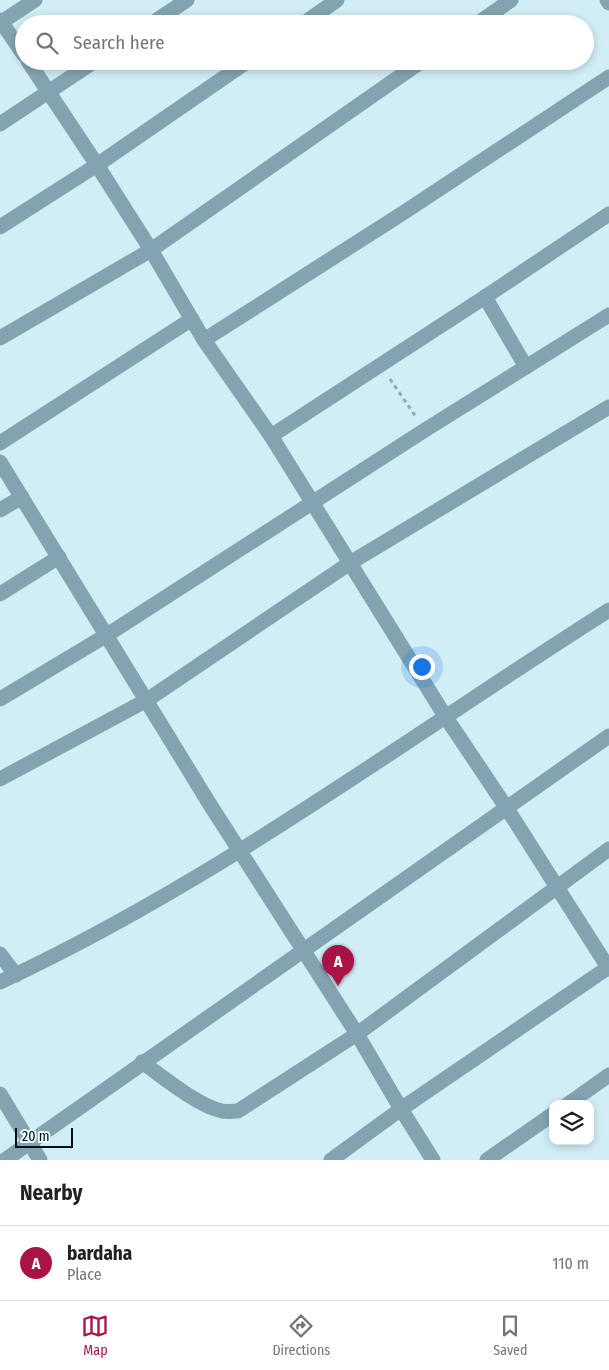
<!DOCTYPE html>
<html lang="en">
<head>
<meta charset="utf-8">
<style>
  :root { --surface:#fff; --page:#f6f6f6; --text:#202124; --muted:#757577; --line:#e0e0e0; --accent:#a81245 }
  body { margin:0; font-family:"Fira Sans Condensed",sans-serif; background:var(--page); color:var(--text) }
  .controls { position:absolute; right:15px; bottom:15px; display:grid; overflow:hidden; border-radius:10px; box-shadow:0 2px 8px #0003 }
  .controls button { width:45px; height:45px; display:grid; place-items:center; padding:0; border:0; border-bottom:1px solid var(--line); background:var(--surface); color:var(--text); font:25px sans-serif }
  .scale { position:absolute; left:15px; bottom:12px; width:58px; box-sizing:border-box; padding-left:5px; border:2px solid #050f12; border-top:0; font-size:14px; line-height:18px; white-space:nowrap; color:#050f12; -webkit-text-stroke:4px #e7f8fe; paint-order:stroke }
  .you { position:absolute; left:421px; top:666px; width:18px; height:18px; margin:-12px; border:4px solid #fff; border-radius:50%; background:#1a73e8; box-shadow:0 0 0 8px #1a73e833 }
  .badge { display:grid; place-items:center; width:32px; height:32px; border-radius:50%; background:var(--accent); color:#fff; font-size:16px; font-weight:700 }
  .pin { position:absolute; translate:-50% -41px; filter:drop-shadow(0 1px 2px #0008) }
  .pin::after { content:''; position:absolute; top:26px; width:18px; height:15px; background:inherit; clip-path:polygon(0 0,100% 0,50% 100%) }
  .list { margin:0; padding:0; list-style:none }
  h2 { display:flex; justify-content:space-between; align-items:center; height:65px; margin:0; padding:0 20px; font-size:21px }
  h2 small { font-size:16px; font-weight:400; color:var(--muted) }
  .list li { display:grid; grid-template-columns:32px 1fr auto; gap:15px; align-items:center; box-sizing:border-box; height:75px; padding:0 20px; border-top:1px solid var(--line) }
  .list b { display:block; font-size:19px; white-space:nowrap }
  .list p { margin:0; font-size:16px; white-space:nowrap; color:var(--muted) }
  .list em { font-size:16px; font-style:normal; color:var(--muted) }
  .icon { flex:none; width:28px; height:28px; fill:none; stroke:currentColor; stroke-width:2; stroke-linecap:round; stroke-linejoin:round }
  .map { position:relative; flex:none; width:609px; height:1160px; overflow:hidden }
  .search { position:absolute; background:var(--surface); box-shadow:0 2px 8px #0003; left:15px; right:15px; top:15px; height:55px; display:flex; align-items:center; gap:12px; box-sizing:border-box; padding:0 18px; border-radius:28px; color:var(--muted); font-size:19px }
  .sheet { height:140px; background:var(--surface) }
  nav { display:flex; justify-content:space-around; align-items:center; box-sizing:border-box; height:70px; border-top:1px solid var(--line); background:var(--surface); font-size:14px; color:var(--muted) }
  nav a { display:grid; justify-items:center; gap:2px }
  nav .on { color:var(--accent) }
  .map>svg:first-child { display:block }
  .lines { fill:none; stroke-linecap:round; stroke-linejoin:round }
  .path { stroke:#92a9b0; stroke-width:3; stroke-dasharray:4 4; stroke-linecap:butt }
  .minor { stroke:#81a4b0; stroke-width:15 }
</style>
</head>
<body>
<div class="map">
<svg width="609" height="1160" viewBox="0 0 609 1160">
  <rect width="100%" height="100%" fill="#d1edf6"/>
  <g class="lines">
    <polyline class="path" points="390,379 416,417"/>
    <g class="minor">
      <polyline points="607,0 609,3"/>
      <polyline points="0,20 24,55"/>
      <polyline points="0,23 35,0"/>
      <polyline points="151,24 187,0"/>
      <polyline points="303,24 337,0"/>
      <polyline points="477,24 511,0"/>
      <polyline points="28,61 97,165 151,250 204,340 271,436 445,716 506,807 609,969"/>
      <polyline points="0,124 95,61"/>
      <polyline points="0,227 97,165 248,61"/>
      <polyline points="485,297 526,367"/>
      <polyline points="0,338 151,250 422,61"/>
      <polyline points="204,340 403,213 609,77"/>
      <polyline points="271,436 485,297 609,214"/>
      <polyline points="0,443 192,319"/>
      <polyline points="0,462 209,803 357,1034 401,1109 433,1160"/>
      <polyline points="0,510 22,497"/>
      <polyline points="0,594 59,557"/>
      <polyline points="0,699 107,635 425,430 609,315"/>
      <polyline points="0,779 147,700 350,563 609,407"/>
      <polyline points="0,954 16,975"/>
      <path d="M0,982C217,881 408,737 609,610"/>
      <path d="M142,1062C163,1077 198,1106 222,1111C227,1112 233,1111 238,1111L357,1034L609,849"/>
      <polyline points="0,1094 40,1160"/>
      <polyline points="568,1104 609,1075"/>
      <polyline points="5,1160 609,736"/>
      <polyline points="331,1160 401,1109 609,967"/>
      <polyline points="487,1160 553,1114"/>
    </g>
  </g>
</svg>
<div class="controls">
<button><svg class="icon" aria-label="layers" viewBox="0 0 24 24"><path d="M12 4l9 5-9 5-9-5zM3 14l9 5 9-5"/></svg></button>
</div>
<div class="scale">20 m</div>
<div class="you"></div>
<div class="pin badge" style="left:338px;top:986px">A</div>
<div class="search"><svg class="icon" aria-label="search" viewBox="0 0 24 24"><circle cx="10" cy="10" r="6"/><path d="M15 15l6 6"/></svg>Search here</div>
</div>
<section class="sheet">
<h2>Nearby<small></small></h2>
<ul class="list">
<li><span class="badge">A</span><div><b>bardaha</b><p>Place</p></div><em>110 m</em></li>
</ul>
</section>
<nav>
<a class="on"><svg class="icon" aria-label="map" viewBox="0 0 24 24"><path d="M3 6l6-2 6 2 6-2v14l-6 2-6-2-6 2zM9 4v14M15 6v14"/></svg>Map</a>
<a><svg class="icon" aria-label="directions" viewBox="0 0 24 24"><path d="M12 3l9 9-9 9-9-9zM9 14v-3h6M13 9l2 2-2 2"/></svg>Directions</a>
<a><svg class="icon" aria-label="saved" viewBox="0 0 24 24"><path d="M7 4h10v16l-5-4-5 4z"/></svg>Saved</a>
</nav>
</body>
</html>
